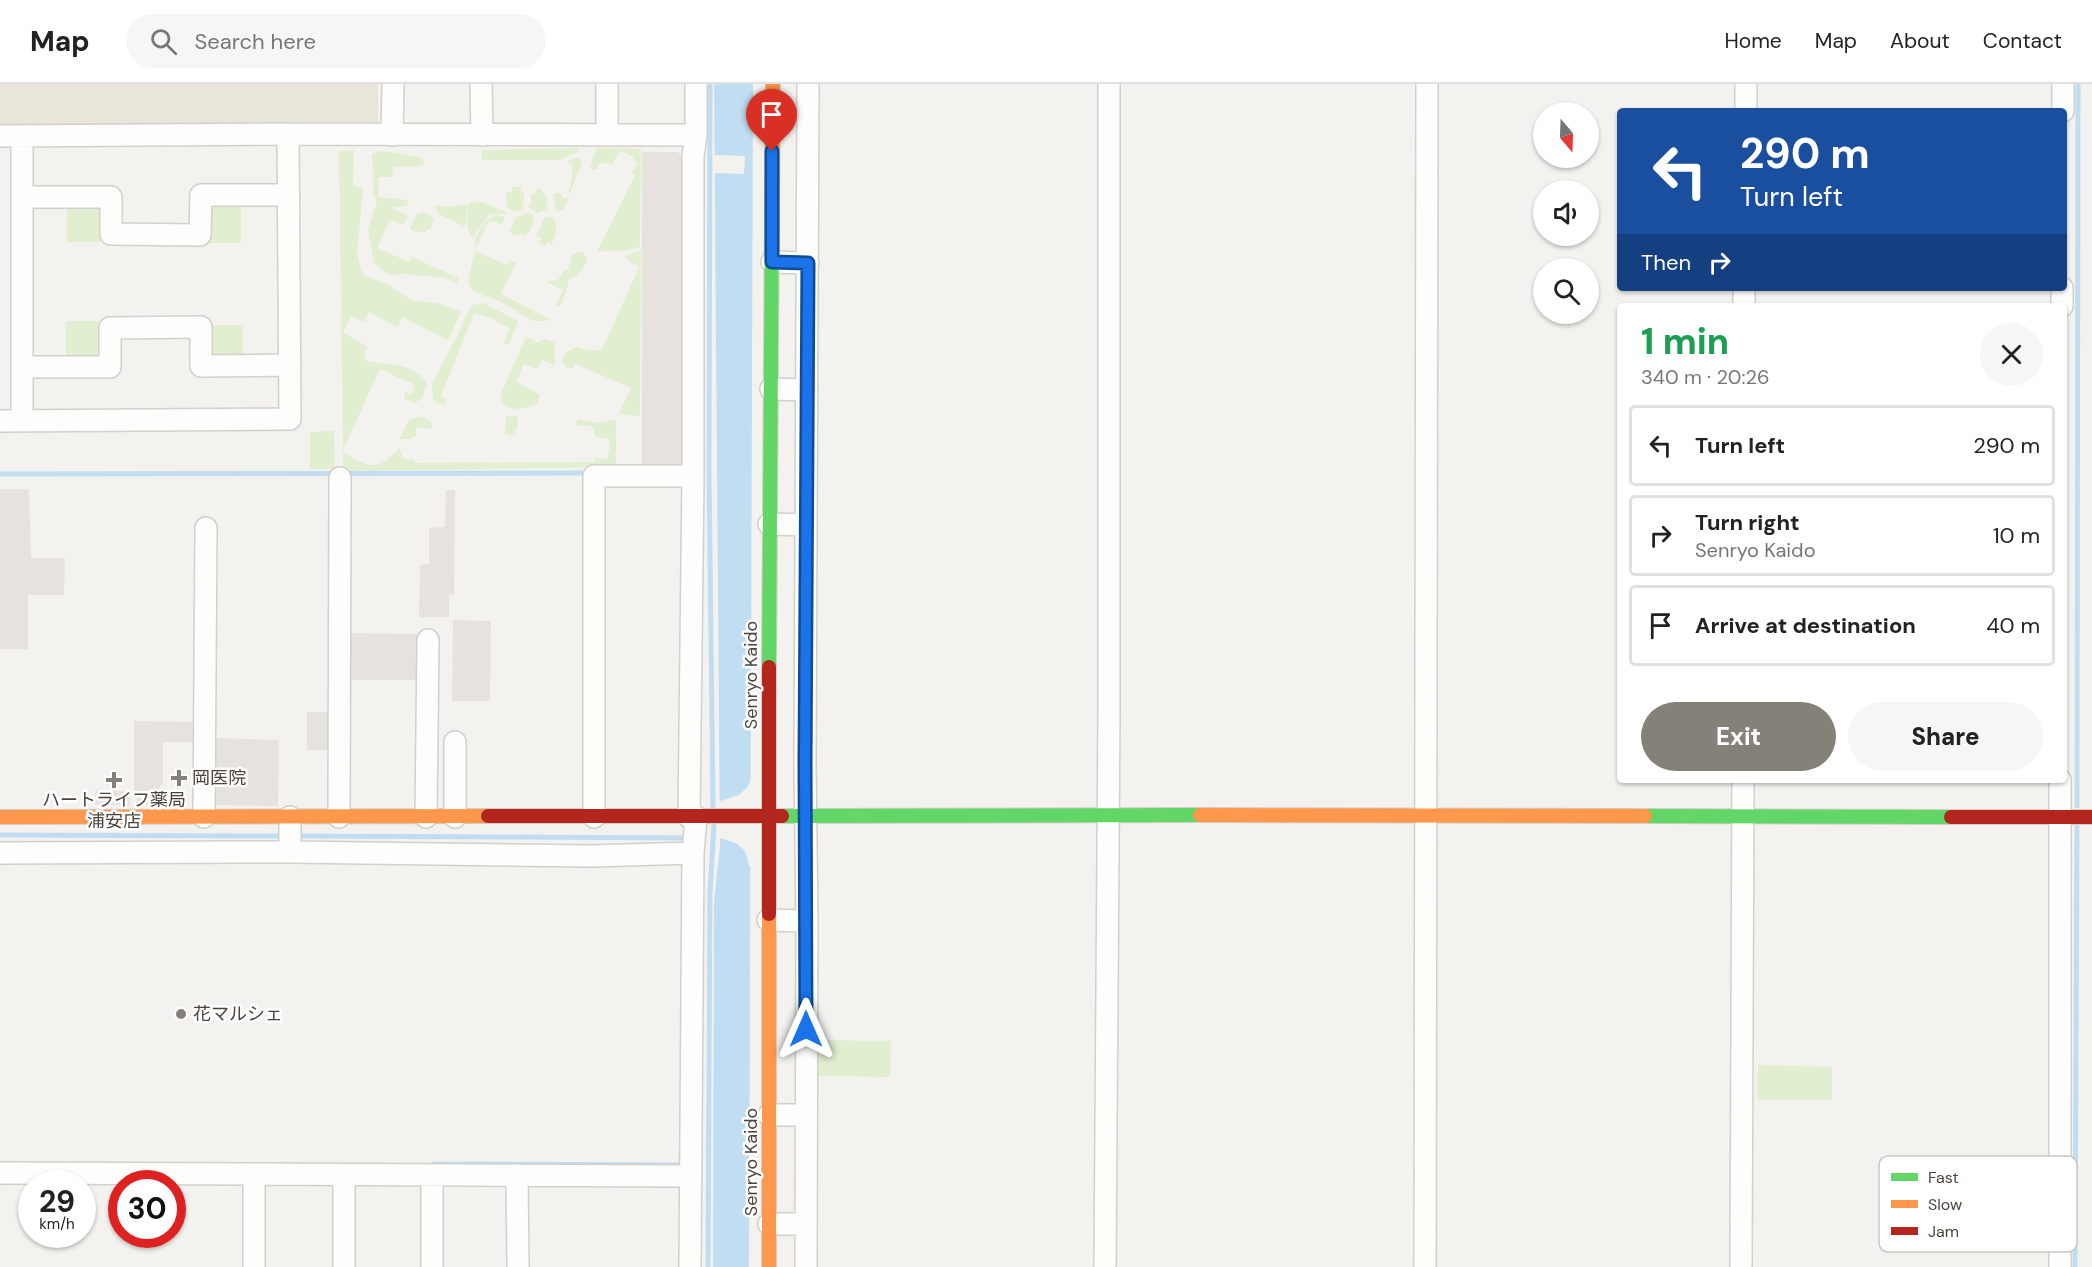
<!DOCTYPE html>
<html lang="en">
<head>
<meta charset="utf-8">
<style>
  :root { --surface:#fff; --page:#f6f6f6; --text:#222; --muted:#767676; --line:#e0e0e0; --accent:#868178 }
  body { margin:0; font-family:"DM Sans","Noto Sans JP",sans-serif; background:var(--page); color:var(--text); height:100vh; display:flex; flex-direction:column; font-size:22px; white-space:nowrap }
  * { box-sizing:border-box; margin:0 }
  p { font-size:20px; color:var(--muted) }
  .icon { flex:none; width:33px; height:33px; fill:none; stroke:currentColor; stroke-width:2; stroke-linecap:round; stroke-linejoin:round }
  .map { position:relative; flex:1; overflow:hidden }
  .details { position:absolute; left:1617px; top:219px; width:450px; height:480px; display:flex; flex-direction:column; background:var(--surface); border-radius:6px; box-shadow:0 2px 4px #0004 }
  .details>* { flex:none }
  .top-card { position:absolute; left:1617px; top:24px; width:450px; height:183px; border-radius:6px; box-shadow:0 2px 4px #0004; background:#1a4fa0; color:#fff; overflow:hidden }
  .needle { width:39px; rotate:161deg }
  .fabs { position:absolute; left:1533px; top:18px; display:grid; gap:12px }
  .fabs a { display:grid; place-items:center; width:66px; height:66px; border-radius:50%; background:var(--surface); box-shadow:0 2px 4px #0004; font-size:30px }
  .speed { position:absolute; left:18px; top:1086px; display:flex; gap:12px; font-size:30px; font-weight:700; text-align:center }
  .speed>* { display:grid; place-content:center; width:78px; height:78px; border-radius:50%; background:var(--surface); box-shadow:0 2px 4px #0004; line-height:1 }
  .speed small { font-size:15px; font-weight:400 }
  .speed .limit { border:9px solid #d22; background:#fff; color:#111 }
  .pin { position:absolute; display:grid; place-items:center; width:51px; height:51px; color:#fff; margin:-62px -26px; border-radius:50% 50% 50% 0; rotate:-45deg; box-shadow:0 0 6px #0007 }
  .pin .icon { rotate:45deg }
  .me { position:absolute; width:66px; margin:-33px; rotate:0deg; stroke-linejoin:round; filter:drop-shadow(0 0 4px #0008) }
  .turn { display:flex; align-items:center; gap:21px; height:126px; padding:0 24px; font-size:27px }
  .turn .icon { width:78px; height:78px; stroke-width:2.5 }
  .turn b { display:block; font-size:42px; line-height:51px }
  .then { display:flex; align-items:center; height:57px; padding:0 24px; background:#0003; gap:12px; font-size:22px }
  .round { display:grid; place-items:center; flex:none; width:63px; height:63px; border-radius:32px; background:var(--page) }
  .head { display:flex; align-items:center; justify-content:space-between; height:102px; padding:0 24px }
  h1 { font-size:36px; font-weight:800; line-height:45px; color:#1e9e55 }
  .primary-button { display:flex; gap:12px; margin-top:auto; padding:12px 24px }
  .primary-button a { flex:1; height:69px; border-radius:36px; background:var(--accent); color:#fff; font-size:24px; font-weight:800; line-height:69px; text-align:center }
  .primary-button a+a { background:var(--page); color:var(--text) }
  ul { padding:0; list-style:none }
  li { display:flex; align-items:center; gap:18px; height:81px; margin:0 12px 9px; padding:0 12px; border:3px solid var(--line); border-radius:6px }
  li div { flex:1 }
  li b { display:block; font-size:22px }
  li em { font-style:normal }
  header { display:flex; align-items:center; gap:36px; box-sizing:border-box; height:84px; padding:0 30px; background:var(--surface); border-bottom:2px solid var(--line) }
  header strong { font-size:28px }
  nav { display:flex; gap:33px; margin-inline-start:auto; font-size:21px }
  .search { width:420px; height:54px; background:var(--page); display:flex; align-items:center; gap:15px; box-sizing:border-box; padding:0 21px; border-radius:33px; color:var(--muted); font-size:22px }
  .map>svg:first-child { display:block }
</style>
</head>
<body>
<header>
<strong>Map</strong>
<div class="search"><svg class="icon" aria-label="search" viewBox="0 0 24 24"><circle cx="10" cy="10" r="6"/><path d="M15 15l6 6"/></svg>Search here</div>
<nav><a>Home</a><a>Map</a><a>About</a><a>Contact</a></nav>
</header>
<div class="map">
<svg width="2092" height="1183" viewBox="0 0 2092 1183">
  <rect width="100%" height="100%" fill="#f4f2ee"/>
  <path fill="#eae5da" d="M0,0h378v38l-9,5 -369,2z"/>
  <path fill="#e1eecf" d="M580,64l-2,4 -11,4 -5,4h-80v-10z
    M596,64l45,1 -1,98c-13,5 -28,3 -43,5l38,-77 -3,-2 5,-11 -4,-2 1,-3 -14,-6 -7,13 -13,-1 -3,6 -4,1 -3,-3z
    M354,66l-1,35 10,3 -6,66 6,21 24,9 25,16 25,3 24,9 -13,28 -46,-23 -5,10 -28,-15 -5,10 -13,-6 -8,16 25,15 -4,6 2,8c20,4 50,1 61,23l-4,13 -8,6 -11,-4 1,-7 7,2 3,-9 -35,-16 -37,81 -4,-299z
    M380,67c7,0 38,5 43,8l1,5 -2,2 -29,1 -1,10h-13l-1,20 30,3 -1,6 -15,1 3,3 13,5 -5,10 -13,-5 -13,28 33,14 2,-5 47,21 -2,5 -13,-5 -40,-4 -15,1 -14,-10 -7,-34 9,-30 -3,-5 -2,-42z
    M576,74l4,1 2,3 -18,47 -8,3 -2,-19h8v5l7,-1v-10h2l1,-23h-4l1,-4z
    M512,103h9v6h3l-1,16 -9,3 -7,-5 -1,-15 6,1z
    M536,105h6l1,5 4,1 -1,15 -9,3 -8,-5 -1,-3h3v-11h4z
    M67,118h39v40h-39z
    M241,118v41h-36l2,-36 6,-4z
    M482,118l24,10v2h-16l-13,16 -4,9 -6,-12 1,-24z
    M467,120l-1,19 -2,3 -26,-12 -3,-7 2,-2 13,2z
    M424,128l10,7 -4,11 -3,-1 -2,4 -5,-2 -2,2 -8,-4 6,-15z
    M528,129l4,1 2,6 -5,13h-2l-3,3 -4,-2 -2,2 -9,-4 7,-15z
    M496,131l9,2 -3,8 -9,-4 -5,2 -13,27c-1,-15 6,-29 21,-35z
    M545,133h7c8,8 4,17 0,27l-5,-2 -2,4 -6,-3 2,-5 -5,-2z
    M641,166l-1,166 -21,-2 12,-26 -55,-24 -4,5 -6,-2 -4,-6 3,-8 11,-6 12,3h14l37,-83 -13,-8 -1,-3z
    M475,167l32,14 3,-5 6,3 -15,31 49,25 -3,2h-14l-35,-21 -19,-6 -8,-5 -3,-9z
    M578,168h5c10,12 -3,17 -10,27l-3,-1 -10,29 -4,-2 7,-15 -16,-8 11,-2 6,-10h4l4,-15z
    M483,219l35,18 -9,24 -5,-2 5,-15 -20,-11 -15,-4 -33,83 6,4 -2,5 -6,-1 -6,-5 -1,-15 27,-52 8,-19 6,-8z
    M66,237h38l1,34 -8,5 -31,1z
    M208,241h35v34l-31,-2 -3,-6z
    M526,253l7,2 3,4 9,-4 10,3v24l-13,-6 -5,9 -13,-5 -8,17 24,14 -3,9c-13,5 -35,10 -37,-8z
    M421,332l10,5 1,8 -16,-2v9h-3l-1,3h-13l10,-19z
    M506,332h12l-1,13 -2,1v5l-10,-1z
    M577,335l20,4 19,-4v48l-273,4v-19c23,15 38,21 56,-5l4,12 11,1 1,3 180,-1v-4l13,1 -1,-5 3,-1 -1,-15h-10l-5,-3v-6l-3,-3h-14z
    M334,347l1,38h-25v-37z
    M814,956l77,1 -1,36 -76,-1z
    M1758,981l74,2v33h-75z"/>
  <path fill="#e6e3df" d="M642,68h36l6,7v307h-42z
    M0,405h29l2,69h34l-1,37h-36v54h-28z
    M446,406h9l-1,105h-5v22h-30l1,-52 9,-1v-36l16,-1z
    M453,536l38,1 -1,80h-38z
    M347,549l72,1 -1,46h-72z
    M307,628h25l-1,38h-24z
    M134,637l64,1v20h-35v43h-3l-1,20h-22v-8l-3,-2z
    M212,654l67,2 -1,66 -68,-1z
    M95,706l35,1v14h-35z"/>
  <path fill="#c0ddf1" d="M714,0h39l-4,1183h-36l1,-366 6,-54z"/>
  <path fill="#f4f2ee" d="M711,0h2v71l32,1 -1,18 -32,-1z
    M754,689l-1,93h-4l-2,-10 -4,-7 -7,-6 -19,-6v-35l22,-7 9,-9z"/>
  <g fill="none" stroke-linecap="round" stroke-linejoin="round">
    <path stroke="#c0ddf1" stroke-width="5" d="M710,0l-1,387 4,336
      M0,390l585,-1
      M2077,722l1,-722
      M0,751l285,1
      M294,752l394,2
      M434,1080l245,1
      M708,1183l2,-374 4,-68
      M2075,1183l2,-442"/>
    <defs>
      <path id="street" d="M481,0l1,51
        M607,0v51
        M1746,27v-27
        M2063,27v-27
        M392,51l1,-51
        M0,52l288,-2 408,1
        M22,52v285
        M22,113h89v37l89,1 1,-40h88
        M772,178l36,1
        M1744,222v-18
        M2062,222v-18
        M22,283h88v-39l91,-1v39l89,-1
        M771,305l36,1
        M0,337l290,-2 -2,-285
        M769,440l37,1
        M455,658v75
        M204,733l2,-289
        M339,733l1,-339
        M426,733l2,-177
        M594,733v-341h99
        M689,733l4,-341v-320l3,-21v-51
        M290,768v-35
        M0,769l290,-1 301,4 102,-3
        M768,836l39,1
        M769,1031h37
        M0,1089l691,3
        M344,1091v92
        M432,1091v92
        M517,1091l1,92
        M769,1140h37
        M254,1183v-93
        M690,1183l3,-414 3,-36
        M806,1183l1,-346 -2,-159 3,-678
        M1105,1183l4,-556v-627
        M1425,1183l2,-1183
        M1741,1183l2,-487
        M2060,1183v-487"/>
      <path id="fast" d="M769,583l3,-469
        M782,732l418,-1
        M1645,732l306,1"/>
      <path id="slow" d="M772,114l1,-114
        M1200,731l445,1
        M0,733l488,-1
        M769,830v353"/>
      <path id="jam" d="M769,583v247
        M488,732h294
        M1951,733h141"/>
    </defs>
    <use href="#street" stroke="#d2d0cb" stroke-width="24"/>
    <use href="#fast" stroke="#d3cfc5" stroke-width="16"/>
    <use href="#slow" stroke="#d3cfc5" stroke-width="16"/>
    <use href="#jam" stroke="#d3cfc5" stroke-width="16"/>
    <use href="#street" stroke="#fdfdfc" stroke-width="21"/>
    <use href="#fast" stroke="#63d668" stroke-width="14"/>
    <use href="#slow" stroke="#ff974d" stroke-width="14"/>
    <use href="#jam" stroke="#b3261e" stroke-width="14"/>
  </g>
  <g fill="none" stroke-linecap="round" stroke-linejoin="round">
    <defs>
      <path id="route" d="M772,67v111l36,1 -3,499 1,267"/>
    </defs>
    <use href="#route" stroke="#114b97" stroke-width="15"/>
    <use href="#route" stroke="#1a73e8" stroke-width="10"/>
  </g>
  <g fill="#868178" stroke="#fff" stroke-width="2">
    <path d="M176 685h6v6h6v6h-6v6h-6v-6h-6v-6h6z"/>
    <path d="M111 687h6v6h6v6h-6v6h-6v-6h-6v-6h6z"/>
    <circle cx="181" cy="930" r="6"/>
  </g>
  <g text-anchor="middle" stroke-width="5" stroke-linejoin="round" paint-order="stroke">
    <g font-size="18" fill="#4b4439" stroke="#fff">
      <text transform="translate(751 591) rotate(-90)" y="6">Senryo Kaido</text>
      <text transform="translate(751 1078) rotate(-90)" y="6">Senryo Kaido</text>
    </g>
    <g font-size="18" fill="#4b4439" stroke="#fff" text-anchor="start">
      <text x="192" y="700">岡医院</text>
      <text x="114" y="722" text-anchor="middle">ハートライフ薬局<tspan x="114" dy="21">浦安店</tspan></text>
      <text x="193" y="936">花マルシェ</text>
    </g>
  </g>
  <rect x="1879" y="1072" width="198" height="96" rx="9" fill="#fff" stroke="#c9c7c4" stroke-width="1.5"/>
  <rect x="1891" y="1089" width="27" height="8" fill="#63d668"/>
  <rect x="1891" y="1116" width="27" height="8" fill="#ff974d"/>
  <rect x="1891" y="1143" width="27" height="8" fill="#b3261e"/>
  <g font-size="16" fill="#4b4439">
    <text x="1928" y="1099">Fast</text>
    <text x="1928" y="1126">Slow</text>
    <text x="1928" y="1153">Jam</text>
  </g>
</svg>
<div class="fabs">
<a><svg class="needle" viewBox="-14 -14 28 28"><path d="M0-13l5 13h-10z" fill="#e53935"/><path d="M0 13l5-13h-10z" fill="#767676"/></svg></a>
<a><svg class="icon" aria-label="sound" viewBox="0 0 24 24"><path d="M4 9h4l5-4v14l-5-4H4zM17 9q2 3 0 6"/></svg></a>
<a><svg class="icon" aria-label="search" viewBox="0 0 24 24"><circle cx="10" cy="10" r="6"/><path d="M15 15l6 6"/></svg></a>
</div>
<div class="speed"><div>29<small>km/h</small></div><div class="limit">30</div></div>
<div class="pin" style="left:772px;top:67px;background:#d93025"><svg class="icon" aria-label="arrive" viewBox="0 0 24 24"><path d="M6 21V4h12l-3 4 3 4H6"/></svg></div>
<svg class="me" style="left:806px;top:945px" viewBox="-20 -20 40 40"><path d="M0-17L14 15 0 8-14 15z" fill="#1a73e8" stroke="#fff" stroke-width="4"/></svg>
<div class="top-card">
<div class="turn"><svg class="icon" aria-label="left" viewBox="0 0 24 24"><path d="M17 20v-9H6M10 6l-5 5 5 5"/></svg><div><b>290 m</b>Turn left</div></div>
<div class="then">Then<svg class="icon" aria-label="right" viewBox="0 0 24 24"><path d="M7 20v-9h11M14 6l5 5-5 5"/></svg></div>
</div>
<section class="details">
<div class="head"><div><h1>1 min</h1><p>340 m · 20:26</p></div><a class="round"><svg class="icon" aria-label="close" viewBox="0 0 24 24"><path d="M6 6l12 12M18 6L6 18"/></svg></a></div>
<ul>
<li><svg class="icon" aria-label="left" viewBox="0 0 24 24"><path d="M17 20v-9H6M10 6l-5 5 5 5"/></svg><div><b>Turn left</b></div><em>290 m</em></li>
<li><svg class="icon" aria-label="right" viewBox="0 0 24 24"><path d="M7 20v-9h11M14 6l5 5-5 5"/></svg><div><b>Turn right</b><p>Senryo Kaido</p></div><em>10 m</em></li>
<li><svg class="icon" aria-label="arrive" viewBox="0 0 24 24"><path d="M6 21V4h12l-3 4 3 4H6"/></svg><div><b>Arrive at destination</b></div><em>40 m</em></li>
</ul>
<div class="primary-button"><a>Exit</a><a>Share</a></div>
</section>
</div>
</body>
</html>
